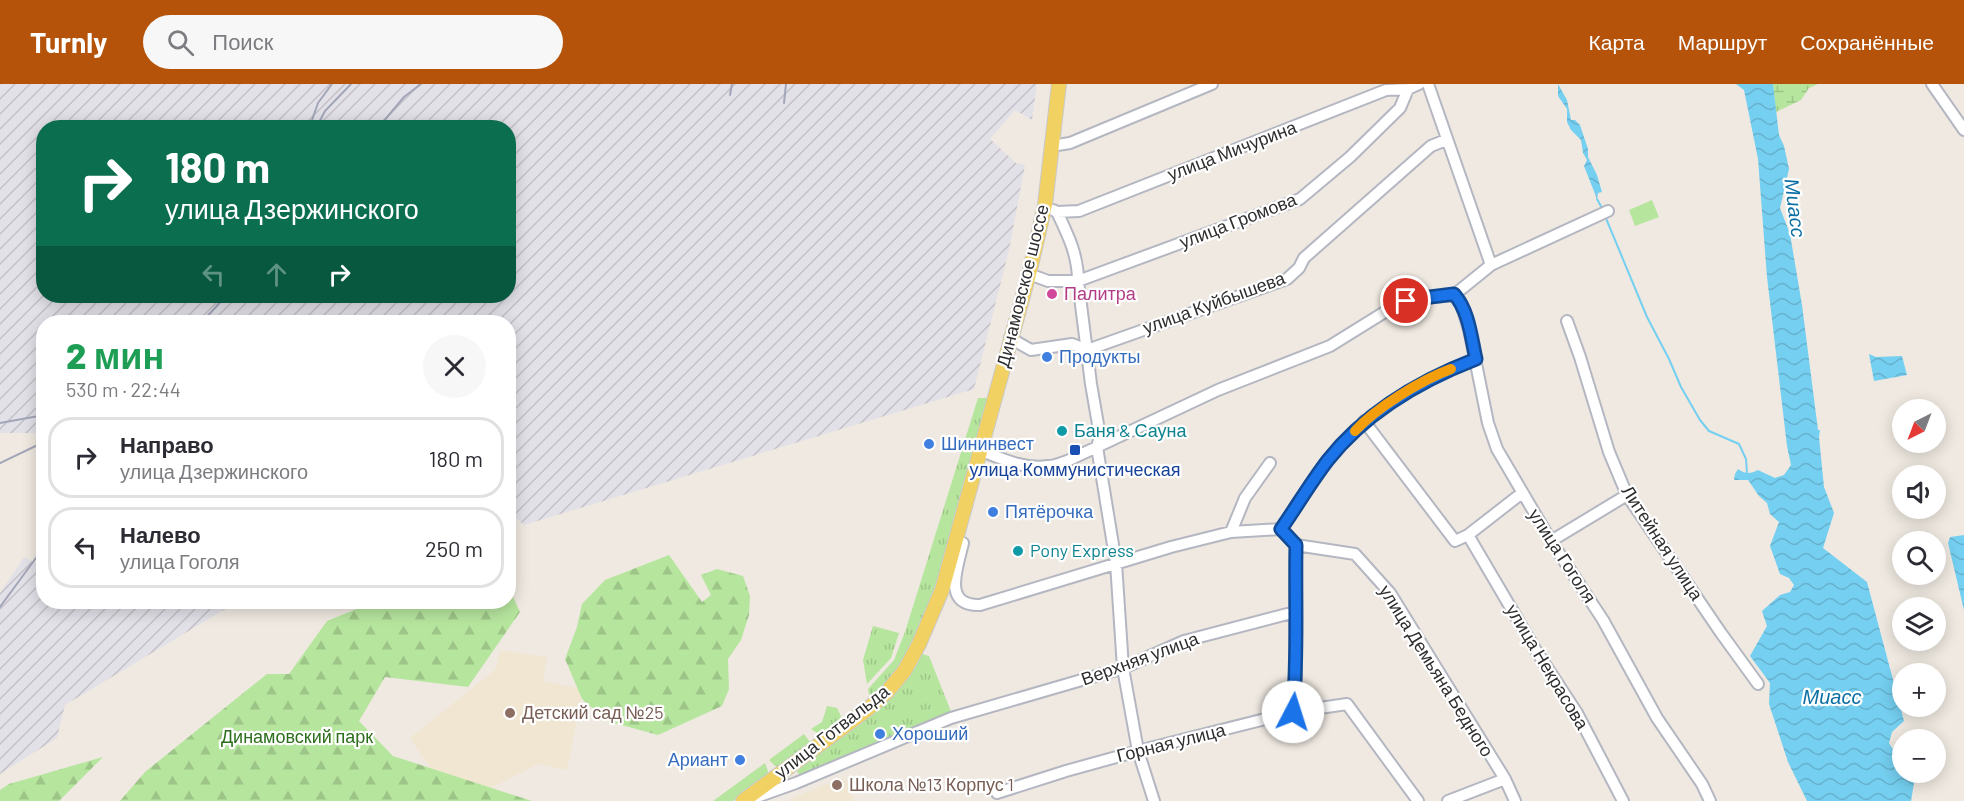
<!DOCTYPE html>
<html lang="ru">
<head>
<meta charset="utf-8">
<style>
  :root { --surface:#fff; --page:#f7f7f7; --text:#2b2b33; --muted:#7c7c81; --line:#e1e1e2; --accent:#b45309 }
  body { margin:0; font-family:Barlow,sans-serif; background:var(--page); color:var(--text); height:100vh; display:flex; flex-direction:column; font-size:22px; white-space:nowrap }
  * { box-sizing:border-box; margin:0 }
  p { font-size:20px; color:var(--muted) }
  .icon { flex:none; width:33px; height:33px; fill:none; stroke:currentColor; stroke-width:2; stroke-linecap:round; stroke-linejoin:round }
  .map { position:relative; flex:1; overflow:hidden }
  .sheet { position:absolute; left:36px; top:231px; width:480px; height:294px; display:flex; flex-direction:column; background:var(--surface); border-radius:24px; box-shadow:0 3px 15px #0003 }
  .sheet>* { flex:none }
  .top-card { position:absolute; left:36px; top:36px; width:480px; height:183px; border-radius:24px; box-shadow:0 3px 15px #0003; background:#0b6e4f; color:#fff; overflow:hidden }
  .needle { width:39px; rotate:222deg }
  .fabs { position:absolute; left:1892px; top:315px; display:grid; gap:12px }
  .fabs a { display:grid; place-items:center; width:54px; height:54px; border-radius:50%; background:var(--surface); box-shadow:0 3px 15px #0003; font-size:30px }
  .pin { position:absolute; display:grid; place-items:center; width:51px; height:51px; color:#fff; margin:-26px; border:3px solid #fff; border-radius:50%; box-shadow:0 2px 6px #0007 }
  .me { position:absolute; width:66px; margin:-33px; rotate:5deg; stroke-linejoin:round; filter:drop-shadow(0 0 4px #0008) }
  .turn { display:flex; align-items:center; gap:21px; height:126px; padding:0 30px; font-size:27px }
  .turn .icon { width:78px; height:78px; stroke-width:2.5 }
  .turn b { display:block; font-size:42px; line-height:51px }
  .lanes { display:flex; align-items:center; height:57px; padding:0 30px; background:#0003; justify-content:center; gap:30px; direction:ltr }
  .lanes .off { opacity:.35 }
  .round { display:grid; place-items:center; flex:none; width:63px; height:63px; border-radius:32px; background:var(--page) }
  .headline { display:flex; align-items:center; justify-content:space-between; height:102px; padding:0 30px }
  h1 { font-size:36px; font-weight:800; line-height:45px; color:#1e9e55 }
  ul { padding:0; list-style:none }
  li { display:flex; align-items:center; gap:18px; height:81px; margin:0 12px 9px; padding:0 18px; border:3px solid var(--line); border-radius:24px }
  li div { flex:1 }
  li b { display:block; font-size:22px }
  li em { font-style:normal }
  header { display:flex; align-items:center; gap:36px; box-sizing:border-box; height:84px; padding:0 30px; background:var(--accent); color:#fff }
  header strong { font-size:28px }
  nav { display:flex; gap:33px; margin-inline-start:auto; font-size:21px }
  .search { width:420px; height:54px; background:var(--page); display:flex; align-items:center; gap:15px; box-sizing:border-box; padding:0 21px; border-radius:33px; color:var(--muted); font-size:22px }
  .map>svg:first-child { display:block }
</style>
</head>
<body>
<header>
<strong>Turnly</strong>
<div class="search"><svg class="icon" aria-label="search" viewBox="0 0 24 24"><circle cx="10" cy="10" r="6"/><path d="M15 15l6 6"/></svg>Поиск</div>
<nav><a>Карта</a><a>Маршрут</a><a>Сохранённые</a></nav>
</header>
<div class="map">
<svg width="1964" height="717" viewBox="0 0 1964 717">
  <defs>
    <pattern id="industrial-furrows" width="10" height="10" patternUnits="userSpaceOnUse" patternTransform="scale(1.5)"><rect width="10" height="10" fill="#e3e1e8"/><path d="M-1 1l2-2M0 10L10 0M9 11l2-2" fill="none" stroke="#c3c1c7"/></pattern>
    <pattern id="grass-tufts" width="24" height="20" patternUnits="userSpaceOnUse" patternTransform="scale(1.5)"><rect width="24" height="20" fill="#b6e59e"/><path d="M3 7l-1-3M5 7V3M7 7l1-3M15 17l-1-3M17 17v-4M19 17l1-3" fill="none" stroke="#9dc588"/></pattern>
    <pattern id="forest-firs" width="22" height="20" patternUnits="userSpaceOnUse" patternTransform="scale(1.5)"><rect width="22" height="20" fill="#b6e59e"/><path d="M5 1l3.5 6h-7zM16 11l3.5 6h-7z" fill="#9dc588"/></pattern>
    <pattern id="wetland-marsh" width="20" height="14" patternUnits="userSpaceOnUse" patternTransform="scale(1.5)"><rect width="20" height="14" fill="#b6e59e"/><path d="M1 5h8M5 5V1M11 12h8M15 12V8" fill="none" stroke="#9dc588"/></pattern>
    <pattern id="water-waves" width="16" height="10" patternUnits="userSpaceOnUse" patternTransform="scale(1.5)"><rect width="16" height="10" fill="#75cff0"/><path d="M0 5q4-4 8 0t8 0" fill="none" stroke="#66b2ce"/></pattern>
  </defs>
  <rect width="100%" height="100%" fill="#efe9e1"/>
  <path fill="url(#industrial-furrows)" fill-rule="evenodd" d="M0,0h1037l-5,36 -17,-10 -25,29 26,24 9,2 -16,85 -35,139 -450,136 -15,-13 -1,-190h-464l-1,122 -8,-11h-35zM44,44h464v168h-464z
    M24,473l15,8 4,-5 1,42h193l-172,103 -8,33 -57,36v-181z"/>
  <path fill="#f0e6d1" d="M500,566l47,7 -4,24 40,8 -16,81 -29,-6 -73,37h-12l-43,-63 85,-68z
    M845,693l9,24h-68l21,-9z"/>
  <path fill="url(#grass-tufts)" d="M978,314h8l3,3c-11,37 -21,74 -32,111 -15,53 -38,154 -85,185l-3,-3 -1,-5 26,-29 11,-28z
    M873,542l26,7 -8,25 -24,26 -4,-24z
    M922,570l7,2 23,58 -148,62 -4,-1 -3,-3 2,-4 111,-95z
    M827,622l10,2 4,8 -3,9 -5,4 -4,-1 -9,7 -9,-6 11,-7z
    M804,650l6,8 -8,6 -2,4 -19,15 -6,-1 -6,-6z
    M765,679l3,8 -1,6 -34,24h-20z"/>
  <path fill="url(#forest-firs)" d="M669,471l33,47 9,-7 -10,-20 16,-6 26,7 7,20 -1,19 -8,25 -13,19 1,30 -7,17 -64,29 -51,-14 -25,-22 -17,-40 12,-32 5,-23 23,-24z
    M509,504l11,24 -52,75 -83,-10 -26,44 34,35 139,45h-412l25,-29 122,-98h22l38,-53 47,-19h134z
    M103,673l-44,44h-59v-11l9,-6z"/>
  <path fill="url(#wetland-marsh)" d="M1773,0h45l-9,4 -8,12 -25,12z"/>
  <path fill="#b6e59e" d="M1652,116l7,17 -24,9 -6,-16z"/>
  <path fill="url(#water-waves)" d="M1558,0l9,16 4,20h4l5,5 8,24v8l9,18 5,17 -4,1 -1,6 -13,-33 3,-6 -4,-7 -2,-13 -10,-10 -4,-8v-13l-9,-13z
    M1736,0h37l6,51 5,11 5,23 -9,39 10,26 12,71 16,125h2l-1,7 5,50 10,26 -11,35 44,34 37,139 -12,11 -3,11 13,21v8l5,1 7,10 -3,18h-104l-19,-39 -19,-58 1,-21 -20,-27 17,-30 -5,-15 18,-16 10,-3 4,-7 -5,-7 -9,-4 -10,-28 9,-24 -9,-8 -3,-11 -8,-7 -11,-16h-14l1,-6 3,-5c7,5 12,5 20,1l17,8 9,-3 7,-10 -4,-19 -20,-169 -9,-118 -14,-69z
    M1869,270l7,3 26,-1 5,19 -33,6z
    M1964,451v75l-16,-67 2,-6z"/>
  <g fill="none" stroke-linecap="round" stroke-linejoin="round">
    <path stroke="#75cff0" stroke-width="2" d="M1597,115l6,11
      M1605,132l42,101 22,42 12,28 19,33 9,11 30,13 7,15 1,14"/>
    <defs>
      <path id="minor" d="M1428,0l63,181 117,-54
        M1932,0l32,46
        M1051,62l19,-3 142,-59
        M1053,126l4,2 22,-1 307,-121 22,-1 11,-5
        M1057,128c11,23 21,43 21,69l13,103 9,52 -3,11 19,116 7,105 15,83 16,50
        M1029,190l19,7h30l222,-82 50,-42 50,-49 8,-19
        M1454,211l6,6 9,28 19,94 9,26 54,92 52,79 54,98 45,66 8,17
        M1567,237l13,36 29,95 18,43 94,138 37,51
        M1010,254l21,12 41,-6 15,6 200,-71 12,-11 5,-10 127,-112 15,-6
        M1364,337l91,120 13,-6 54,-42
        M979,366c21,8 46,20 69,16 7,0 13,-3 19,-5l151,-71 112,-44 66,-41 18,-6 40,-4 37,-30
        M1281,445l15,16 59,9 35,39 115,186 10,22
        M1231,448l14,-34 25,-35
        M1468,451l67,114 42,64 46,88
        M1551,457l76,-46
        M963,459c-5,23 -22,63 17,62l191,-58 60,-15 50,-3c16,-23 30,-47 47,-69 38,-48 91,-79 148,-101
        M1293,628l3,-36 -1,-64 1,-67
        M997,709l69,-22 72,-20 155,-39 54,-8 71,97
        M751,715l45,-16 155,-65 172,-50 61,-27 111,-29
        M1448,717l57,-22"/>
      <path id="major" d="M743,717l126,-93 18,-16 18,-22 14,-26 23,-54 87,-316 16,-69 14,-121"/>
    </defs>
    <use href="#minor" stroke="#b4b7c1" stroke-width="14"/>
    <use href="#major" stroke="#c9c9c9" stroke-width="16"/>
    <use href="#minor" stroke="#fff" stroke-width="10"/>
    <use href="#major" stroke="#f2d163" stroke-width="14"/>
    <path stroke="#a3a6b8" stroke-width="2" d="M730,11l2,-11
      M784,19l2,-19
      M311,39l7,-20 14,-19
      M316,44l9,-17 26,-27
      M378,44l26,-31 17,-13
      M202,238l24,-26
      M0,339l44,-8
      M0,379l44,-21
      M0,523l44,-60"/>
  </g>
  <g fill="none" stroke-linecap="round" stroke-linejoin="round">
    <defs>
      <path id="route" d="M1293,628c5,-55 2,-111 3,-167l-15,-16c16,-23 30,-47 47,-69 38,-48 91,-79 148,-101 -5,-22 -7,-48 -22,-65l-40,5 -8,2"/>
    </defs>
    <use href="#route" stroke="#114b97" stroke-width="15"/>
    <use href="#route" stroke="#1a73e8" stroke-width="10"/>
    <path stroke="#f59e0b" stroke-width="10" d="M1355,347c21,-23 66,-51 96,-62"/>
  </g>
  <circle fill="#d1479c" stroke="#fff" stroke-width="2" cx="1052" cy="210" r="6"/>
  <g fill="#3f7fe0" stroke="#fff" stroke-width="2">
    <circle cx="1047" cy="273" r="6"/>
    <circle cx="929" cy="360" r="6"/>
    <circle cx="993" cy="428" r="6"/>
    <circle cx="880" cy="650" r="6"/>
    <circle cx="740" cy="676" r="6"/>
  </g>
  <g fill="#0f9aa8" stroke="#fff" stroke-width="2">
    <circle cx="1062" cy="347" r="6"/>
    <circle cx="1018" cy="467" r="6"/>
  </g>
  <rect fill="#1a4fb4" stroke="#fff" stroke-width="2" x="1069" y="360" width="12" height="12" rx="3"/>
  <g fill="#8d6e63" stroke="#fff" stroke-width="2">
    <circle cx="510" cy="629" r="6"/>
    <circle cx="837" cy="701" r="6"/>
  </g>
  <g text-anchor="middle" stroke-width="4.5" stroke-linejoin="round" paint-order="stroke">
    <g font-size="18" fill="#2e2e2e" stroke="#fff">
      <text transform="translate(1232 67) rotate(-21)" y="6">улица Мичурина</text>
      <text transform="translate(1238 137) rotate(-21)" y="6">улица Громова</text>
      <text transform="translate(1023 202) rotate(-76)" y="6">Динамовское шоссе</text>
      <text transform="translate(1214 219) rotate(-20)" y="6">улица Куйбышева</text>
      <text transform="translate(1662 459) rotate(57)" y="6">Литейная улица</text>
      <text transform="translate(1562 472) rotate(57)" y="6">улица Гоголя</text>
      <text transform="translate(1140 575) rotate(-20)" y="6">Верхняя улица</text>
      <text transform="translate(1547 583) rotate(59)" y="6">улица Некрасова</text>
      <text transform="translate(1436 587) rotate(58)" y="6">улица Демьяна Бедного</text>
      <text transform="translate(832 648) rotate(-38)" y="6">улица Готвальда</text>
      <text transform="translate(1171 659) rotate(-14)" y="6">Горная улица</text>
    </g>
    <g font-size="18" fill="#b23c85" stroke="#fff" text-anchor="start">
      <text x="1064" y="216">Палитра</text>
    </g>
    <g font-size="18" fill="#366cbe" stroke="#fff" text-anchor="start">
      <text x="1059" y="279">Продукты</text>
      <text x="941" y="366">Шининвест</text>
      <text x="1005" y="434">Пятёрочка</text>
      <text x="892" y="656">Хороший</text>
      <text x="728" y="682" text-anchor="end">Ариант</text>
    </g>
    <g font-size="18" fill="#0d838f" stroke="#fff" text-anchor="start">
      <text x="1074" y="353">Баня &amp; Сауна</text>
      <text x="1030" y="473">Pony Express</text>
    </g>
    <g font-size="18" fill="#164399" stroke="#fff">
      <text x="1075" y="392">улица Коммунистическая</text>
    </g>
    <g font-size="18" fill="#785e54" stroke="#fff" text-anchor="start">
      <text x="522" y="635">Детский сад №25</text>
      <text x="849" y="707">Школа №13 Корпус 1</text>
    </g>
    <g font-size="18" fill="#2c6e1b" stroke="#fff">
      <text x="297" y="659">Динамовский парк</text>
    </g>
    <g font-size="20" font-style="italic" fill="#0d6fa3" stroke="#fff">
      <text transform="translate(1795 124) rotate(83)" y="7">Миасс</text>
      <text x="1832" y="620">Миасс</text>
    </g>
  </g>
</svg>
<div class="fabs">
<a><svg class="needle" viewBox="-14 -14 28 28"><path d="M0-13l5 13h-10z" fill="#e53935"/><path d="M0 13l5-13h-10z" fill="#7c7c81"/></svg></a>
<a><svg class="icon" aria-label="sound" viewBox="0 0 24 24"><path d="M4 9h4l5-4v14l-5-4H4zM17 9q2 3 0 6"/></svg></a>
<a><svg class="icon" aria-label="search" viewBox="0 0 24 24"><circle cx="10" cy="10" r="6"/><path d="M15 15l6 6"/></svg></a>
<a><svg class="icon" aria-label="layers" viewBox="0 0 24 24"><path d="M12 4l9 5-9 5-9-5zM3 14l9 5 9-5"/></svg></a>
<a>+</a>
<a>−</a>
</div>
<div class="pin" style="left:1406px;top:217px;background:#d93025"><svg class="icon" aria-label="arrive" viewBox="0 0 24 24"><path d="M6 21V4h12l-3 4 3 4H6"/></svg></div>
<svg class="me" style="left:1293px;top:628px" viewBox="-20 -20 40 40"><circle r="19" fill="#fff"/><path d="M0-13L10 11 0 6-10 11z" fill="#1a73e8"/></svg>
<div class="top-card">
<div class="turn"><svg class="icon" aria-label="right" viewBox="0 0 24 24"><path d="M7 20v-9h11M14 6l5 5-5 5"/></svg><div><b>180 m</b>улица Дзержинского</div></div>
<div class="lanes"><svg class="icon off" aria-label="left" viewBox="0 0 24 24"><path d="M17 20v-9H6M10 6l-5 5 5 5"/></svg><svg class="icon off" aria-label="ahead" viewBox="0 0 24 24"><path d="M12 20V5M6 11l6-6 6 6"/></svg><svg class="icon" aria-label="right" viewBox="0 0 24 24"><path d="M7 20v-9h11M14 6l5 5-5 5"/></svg></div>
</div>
<section class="sheet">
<div class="headline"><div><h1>2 мин</h1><p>530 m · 22:44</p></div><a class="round"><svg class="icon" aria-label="close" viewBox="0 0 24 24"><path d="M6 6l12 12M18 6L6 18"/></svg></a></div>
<ul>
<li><svg class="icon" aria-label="right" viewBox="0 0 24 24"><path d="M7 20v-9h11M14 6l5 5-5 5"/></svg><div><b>Направо</b><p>улица Дзержинского</p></div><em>180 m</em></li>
<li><svg class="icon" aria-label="left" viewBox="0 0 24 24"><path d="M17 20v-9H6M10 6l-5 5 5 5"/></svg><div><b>Налево</b><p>улица Гоголя</p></div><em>250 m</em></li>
</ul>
</section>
</div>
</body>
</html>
